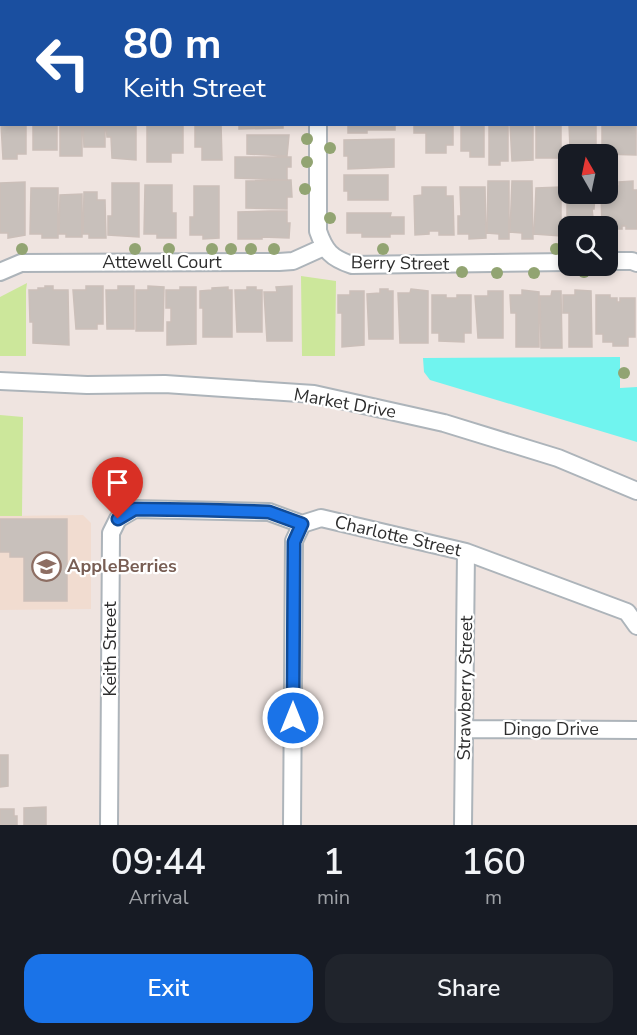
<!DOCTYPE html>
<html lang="en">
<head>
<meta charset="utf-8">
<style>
  :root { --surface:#171b24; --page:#20242c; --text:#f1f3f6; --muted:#9ea1a6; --accent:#1a73e8 }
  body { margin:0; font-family:"Nunito Sans",sans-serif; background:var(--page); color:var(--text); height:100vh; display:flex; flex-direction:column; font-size:22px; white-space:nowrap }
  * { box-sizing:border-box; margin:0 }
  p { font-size:20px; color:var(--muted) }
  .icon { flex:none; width:33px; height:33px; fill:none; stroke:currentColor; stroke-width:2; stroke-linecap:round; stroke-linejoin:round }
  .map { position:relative; height:825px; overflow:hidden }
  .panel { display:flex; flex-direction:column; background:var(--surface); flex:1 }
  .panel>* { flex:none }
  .guide { position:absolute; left:0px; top:0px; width:638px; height:126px; box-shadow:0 3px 9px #0003; background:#1a4fa0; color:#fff; overflow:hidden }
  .needle { width:39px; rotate:351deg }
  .fabs { position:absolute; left:558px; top:144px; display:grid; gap:12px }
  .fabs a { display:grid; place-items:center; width:60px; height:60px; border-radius:12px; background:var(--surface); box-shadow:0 3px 9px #0003; font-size:30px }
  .pin { position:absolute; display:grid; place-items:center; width:51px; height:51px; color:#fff; margin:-62px -26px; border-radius:50% 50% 50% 0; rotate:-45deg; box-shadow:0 0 6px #0007 }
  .pin .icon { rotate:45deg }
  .me { position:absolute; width:66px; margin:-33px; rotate:0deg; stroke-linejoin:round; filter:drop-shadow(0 0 4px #0008) }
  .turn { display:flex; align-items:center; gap:21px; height:126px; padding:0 24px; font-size:27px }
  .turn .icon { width:78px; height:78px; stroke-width:2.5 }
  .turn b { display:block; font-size:42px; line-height:51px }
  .eta { display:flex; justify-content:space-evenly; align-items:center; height:102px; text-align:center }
  .eta b { font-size:36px; font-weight:600; line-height:42px }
  .action { display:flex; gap:12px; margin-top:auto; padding:12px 24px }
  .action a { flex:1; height:69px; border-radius:18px; background:var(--accent); color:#fff; font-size:24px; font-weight:600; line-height:69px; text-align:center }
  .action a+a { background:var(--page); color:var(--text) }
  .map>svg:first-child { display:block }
</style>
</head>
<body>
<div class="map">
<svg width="637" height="825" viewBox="0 0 637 825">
  <rect width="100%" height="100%" fill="#efe4e0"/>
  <path fill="#f1dcd0" d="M83,515l8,8v86l-91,1v-94z"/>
  <path fill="#cce79b" d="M301,276l35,5 -1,75h-33z
    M27,283l-1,7v66h-26v-59z
    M0,415l23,2 -1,99h-22z"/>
  <path fill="#70f4ef" d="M620,357v31l17,-1v55l-207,-62 -6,-8 -1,-14z"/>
  <path fill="#c8c0bb" stroke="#cbbfb9" stroke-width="1.5" d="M0,107l2,17h24v30h-9v5h-14z
    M30,124h27v26h-24v-25z
    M60,124h22v32h-22z
    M105,124v23h-21l-1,-23z
    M106,124h30v36l-24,-2 -1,-21h-4z
    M145,124h38v29h-12v9h-24v-36z
    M192,124h29l1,36h-20v-13h-7v-22z
    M283,124v4l-44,1v-4l-13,-1z
    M348,124h47v6h-28v3h-19z
    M414,124h39v21h-7v8h-20v-20h-12z
    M458,124h26v33h-14v-6h-9v-25z
    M489,124h19v37h-8v4h-11z
    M533,124v36l-21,1 -2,-37z
    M534,124h27v34h-25v-32z
    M569,124h27v24h-26z
    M602,124h34v31l-34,-1z
    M247,135h42l-2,21 -40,-2z
    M394,139v28l-46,2v-13h-4v-16z
    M235,157h56v10h-4v13l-52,-2z
    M344,175h44v25h-40v-9h-4z
    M291,180l1,17h-5v12l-41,-1v-27z
    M488,181h21v58h-10v-5l-12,-1z
    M512,181h20l1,58h-11v-6l-12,-1z
    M633,181v9h4v39h-11v-3h-4v3h-6v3h-8v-6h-6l-1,-32h8v-8h10v-4z
    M25,182v53l-17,3v-5h-8v-50z
    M112,183h27v54l-31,-2v-19h4z
    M145,185h27v28h4v25h-19v-4h-13z
    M567,185l1,9h27l-1,15h-2l2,17h-26v8h-3v-17h2z
    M194,186h25v52l-16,1v-4h-13v-18h4z
    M422,187h24v9h7l1,39h-15v-4h-10v3l-14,1 -1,-39 8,-1z
    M460,187h25l1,51 -17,1v-5h-11v-18h3z
    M561,187v49l-27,-2 2,-46z
    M31,188h27v50h-16v-4h-12z
    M84,192h13v8h8l1,38h-17v-4h-6z
    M82,194v43h-16v-3h-7l1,-39z
    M270,211h17v12h3l-1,15 -27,-1v2h-24v-27z
    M347,213h44l-1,4h14v17h-14v3h-28v-4h-15z
    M45,286h8v4h15l1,55 -36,-2v-21h-3l-1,-32h9v-2h7z
    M86,286h17v38h-6v5h-21l-3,-39h13z
    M118,286h16v43h-27l-1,-39h12z
    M148,286l16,1 -1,44h-27v-41h12z
    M292,286v55h-25l-3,-49h13l-1,-5z
    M180,287h16v57l-29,1v-23h4v-14h-5v-18h14z
    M228,287v3h4v47h-29v-29h-3v-17l12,-1v-2z
    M247,287h9v3h6v42h-25l-2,-42h12z
    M380,289h8v2h5v48h-24l-2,-45 13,-1z
    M411,289l17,2v52h-28l-2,-50h12z
    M522,290l17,2v55h-23v-34h-5l-1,-18h12z
    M575,290l16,1 1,56h-23v-34h-6v-18h12z
    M350,291h14v54l-22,2v-34h-4v-18h12z
    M488,291h15v47h-25l-3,-42h13z
    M552,291h9l1,57h-21l-1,-52h11z
    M432,295h14v3h11v-3h14v38h-7v9l-25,-1v-8h-7z
    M596,295h14v3h7v4h3v-4h15v39h-7v9h-15v-4h-10v-8h-7z
    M0,519h67v82h-43v-44h-14v-5h-10z
    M0,755h8v31l-8,1z
    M46,807v18h-22v-17z
    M0,809h14v7h3v9h-17z"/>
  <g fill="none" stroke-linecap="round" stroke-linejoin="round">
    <defs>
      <path id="minor" d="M146,2v-2
        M0,71h2
        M636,73h1
        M318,124v107c7,20 13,27 34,34l216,-3
        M608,261h24l5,2
        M0,272l21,-9 258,-1 14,-1 31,-14
        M0,381l87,4 78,-1 149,10 130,29 114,35 79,33
        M465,729l172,1
        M109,825l2,-292 7,-14 17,-10 134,3 33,12
        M292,825l2,-284 8,-17 19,-6 145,34 161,60 10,14
        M463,825l3,-273"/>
    </defs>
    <use href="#minor" stroke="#adb4ba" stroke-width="20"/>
    <use href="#minor" stroke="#fff" stroke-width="16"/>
  </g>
  <g fill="#92a472">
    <circle cx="307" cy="139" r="6"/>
    <circle cx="330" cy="148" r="6"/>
    <circle cx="307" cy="162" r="6"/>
    <circle cx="305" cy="189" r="6"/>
    <circle cx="330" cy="218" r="6"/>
    <circle cx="22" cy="249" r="6"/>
    <circle cx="135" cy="249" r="6"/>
    <circle cx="169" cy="249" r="6"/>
    <circle cx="212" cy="249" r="6"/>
    <circle cx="231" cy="249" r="6"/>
    <circle cx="251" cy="249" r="6"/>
    <circle cx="274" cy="249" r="6"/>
    <circle cx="383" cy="249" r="6"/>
    <circle cx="556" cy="249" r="6"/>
    <circle cx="462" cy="272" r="6"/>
    <circle cx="584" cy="272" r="6"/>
    <circle cx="497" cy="273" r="6"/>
    <circle cx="534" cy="273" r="6"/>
    <circle cx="624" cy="373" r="6"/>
  </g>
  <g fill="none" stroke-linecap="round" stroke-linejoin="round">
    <defs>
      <path id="route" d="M118,519l17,-10 67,1 67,2 33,12 -8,18 -1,176"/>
    </defs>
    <use href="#route" stroke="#114b97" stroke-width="15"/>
    <use href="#route" stroke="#1a73e8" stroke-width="10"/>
  </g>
  <defs>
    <symbol id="school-ring" viewBox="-11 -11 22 22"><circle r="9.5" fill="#fff" stroke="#8d6e63" stroke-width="1.5"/><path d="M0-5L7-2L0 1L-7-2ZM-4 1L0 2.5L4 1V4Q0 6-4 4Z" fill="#8d6e63"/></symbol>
  </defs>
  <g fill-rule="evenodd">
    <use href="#school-ring" x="30" y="550" width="33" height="33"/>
  </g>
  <g text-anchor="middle" stroke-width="4.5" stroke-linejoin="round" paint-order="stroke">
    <g font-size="18" fill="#2e2e2e" stroke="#fff">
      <text x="162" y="268">Attewell Court</text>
      <text transform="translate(400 263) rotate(1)" y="6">Berry Street</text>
      <text transform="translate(345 403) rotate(10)" y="6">Market Drive</text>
      <text transform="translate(398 536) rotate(13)" y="6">Charlotte Street</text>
      <text transform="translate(110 649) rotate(-90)" y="6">Keith Street</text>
      <text transform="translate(465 688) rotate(-89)" y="6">Strawberry Street</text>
      <text x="551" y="735">Dingo Drive</text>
    </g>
    <g font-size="18" font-weight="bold" fill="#785e54" stroke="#fff" text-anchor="start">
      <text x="67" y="572">AppleBerries</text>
    </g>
  </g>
</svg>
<div class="fabs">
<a><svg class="needle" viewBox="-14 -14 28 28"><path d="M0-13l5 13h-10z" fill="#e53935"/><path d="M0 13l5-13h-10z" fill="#9ea1a6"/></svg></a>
<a><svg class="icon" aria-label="search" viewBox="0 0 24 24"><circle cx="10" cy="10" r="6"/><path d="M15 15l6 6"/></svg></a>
</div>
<div class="pin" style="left:118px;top:519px;background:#d93025"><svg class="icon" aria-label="arrive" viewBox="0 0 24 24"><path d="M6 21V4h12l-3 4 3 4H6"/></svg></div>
<svg class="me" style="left:293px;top:718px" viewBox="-20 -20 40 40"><circle r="17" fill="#1a73e8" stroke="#fff" stroke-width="3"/><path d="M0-11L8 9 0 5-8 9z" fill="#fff"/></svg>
<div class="guide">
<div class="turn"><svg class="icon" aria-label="left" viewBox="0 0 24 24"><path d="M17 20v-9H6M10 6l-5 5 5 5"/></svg><div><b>80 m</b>Keith Street</div></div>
</div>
</div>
<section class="panel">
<div class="eta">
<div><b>09:44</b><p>Arrival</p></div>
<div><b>1</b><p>min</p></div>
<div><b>160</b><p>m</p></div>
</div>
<div class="action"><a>Exit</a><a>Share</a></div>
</section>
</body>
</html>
